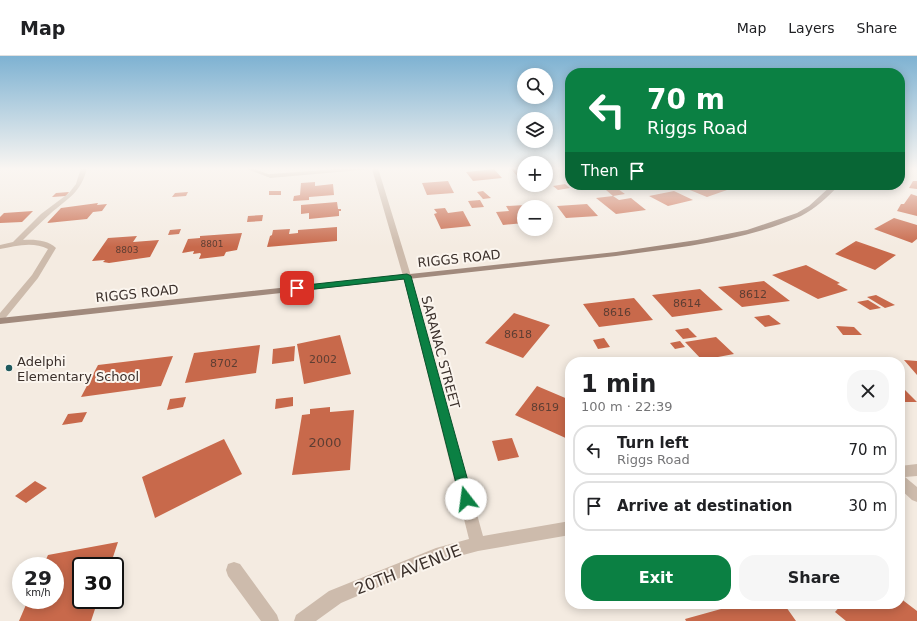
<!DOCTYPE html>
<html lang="en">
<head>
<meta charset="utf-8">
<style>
  :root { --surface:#fff; --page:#f6f6f6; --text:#202124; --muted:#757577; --line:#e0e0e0; --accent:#0b8043 }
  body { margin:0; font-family:"DejaVu Sans",sans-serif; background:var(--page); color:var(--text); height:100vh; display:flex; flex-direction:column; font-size:15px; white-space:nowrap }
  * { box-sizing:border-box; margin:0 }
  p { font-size:13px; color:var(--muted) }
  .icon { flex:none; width:22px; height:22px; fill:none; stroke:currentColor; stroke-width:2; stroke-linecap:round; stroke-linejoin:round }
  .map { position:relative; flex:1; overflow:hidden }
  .drawer { position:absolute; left:565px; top:301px; width:340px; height:252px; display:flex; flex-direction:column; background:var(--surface); border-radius:16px; box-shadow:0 2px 10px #0003 }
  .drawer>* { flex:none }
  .hud { position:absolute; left:565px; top:12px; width:340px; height:122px; border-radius:16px; box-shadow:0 2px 10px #0003; background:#0b8043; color:#fff; overflow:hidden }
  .fabs { position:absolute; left:517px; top:12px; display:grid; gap:8px }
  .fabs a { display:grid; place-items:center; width:36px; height:36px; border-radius:50%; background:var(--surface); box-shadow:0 2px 10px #0003; font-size:20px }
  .speed { position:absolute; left:12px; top:501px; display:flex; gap:8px; font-size:20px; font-weight:700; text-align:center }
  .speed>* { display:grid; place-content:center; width:52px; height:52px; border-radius:50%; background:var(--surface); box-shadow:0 2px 10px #0003; line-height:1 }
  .speed small { font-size:10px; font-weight:400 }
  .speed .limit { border:2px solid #111; border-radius:6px; background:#fff; color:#111 }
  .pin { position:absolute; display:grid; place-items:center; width:34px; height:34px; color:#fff; margin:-17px; border-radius:8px; box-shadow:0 2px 6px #0006 }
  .me { position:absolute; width:44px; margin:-22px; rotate:345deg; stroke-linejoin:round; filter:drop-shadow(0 0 3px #0008) }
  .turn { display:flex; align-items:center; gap:14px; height:84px; padding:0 16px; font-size:18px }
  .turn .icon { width:52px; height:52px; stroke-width:2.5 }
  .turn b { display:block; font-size:28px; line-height:34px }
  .then { display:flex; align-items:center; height:38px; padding:0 16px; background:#0003; gap:8px; font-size:15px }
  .round { display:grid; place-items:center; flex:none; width:42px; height:42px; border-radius:16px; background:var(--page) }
  .head { display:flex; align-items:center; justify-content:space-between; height:68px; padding:0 16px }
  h1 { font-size:24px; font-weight:700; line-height:30px }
  .button { display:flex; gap:8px; margin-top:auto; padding:8px 16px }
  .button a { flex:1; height:46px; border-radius:16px; background:var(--accent); color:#fff; font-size:16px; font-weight:700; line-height:46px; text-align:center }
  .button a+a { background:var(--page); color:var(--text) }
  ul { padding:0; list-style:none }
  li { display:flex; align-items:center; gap:12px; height:50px; margin:0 8px 6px; padding:0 8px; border:2px solid var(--line); border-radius:16px }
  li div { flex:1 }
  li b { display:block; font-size:15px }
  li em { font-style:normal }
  header { display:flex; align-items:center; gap:24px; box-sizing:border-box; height:56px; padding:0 20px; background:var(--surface); border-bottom:1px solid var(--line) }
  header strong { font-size:19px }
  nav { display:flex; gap:22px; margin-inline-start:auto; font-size:14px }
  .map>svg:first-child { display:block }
</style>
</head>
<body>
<header>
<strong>Map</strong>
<nav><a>Map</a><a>Layers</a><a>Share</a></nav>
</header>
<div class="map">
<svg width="917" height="565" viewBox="0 0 917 565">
  <rect width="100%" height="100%" fill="#f4ebe1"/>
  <path fill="#c8694b" d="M510,112h14v9l-5,1z
    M494,113l8,9 -29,3 -7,-9z
    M448,125l6,12 -27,2 -5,-12z
    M913,125h4v8l-8,-1z
    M315,126v4l18,-2 1,11 -25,2v3l-16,1 1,-5 6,-1 1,-12z
    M565,128l5,4 -12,2 -5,-4z
    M693,129h21l13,5 -20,7 -22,-9z
    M618,133l7,5 -12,2 -7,-6z
    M269,135h12v4h-12z
    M483,135l8,7 -8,1 -6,-7z
    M674,135l19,9 -25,6 -19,-10z
    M69,136l-3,4 -14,1 4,-4z
    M188,136l-2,4 -14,1 3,-4z
    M911,138l6,2v20l-20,-5 4,-7h3z
    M613,140l6,4 12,-2 15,12 -30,4 -20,-16z
    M480,144l4,7 -12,1 -4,-7z
    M337,146l1,7h3v2h-2v5l-30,3v-6l-8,1v-9z
    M98,147l-1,2 10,-1 -5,7 -9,1 -6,7 -40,4 14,-15z
    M587,148l11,12 -32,2 -9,-12z
    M525,149l2,2h-3v16l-21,2 -7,-13 13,-1 -3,-5z
    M445,152l3,5 15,-2 8,15 -30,3 -7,-15 3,-1 -3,-4z
    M33,155l-11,11 -22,1v-6l4,-4z
    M263,159l-1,6 -15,1 1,-6z
    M894,162l23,7v14l-5,4 -38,-14z
    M337,171v14l-70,6 3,-11 2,-1 1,-5 17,-1 -1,5 9,-1v-3z
    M181,173l-2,5 -11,1 2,-5z
    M242,177l-5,17 -11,2 -2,4 -25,3 2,-5 -1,-1 -7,1 1,-3 -12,2 6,-14 12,-1v-2z
    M137,180l-4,6 26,-2 -9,17 -41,6 -6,-1 2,-2 -13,1 16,-23z
    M856,185l40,14 -21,15 -40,-16z
    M806,209l34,18 -3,1 11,6 -30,9 -46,-24z
    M764,225l26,20 -48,6 -24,-20z
    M700,233l23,21 -51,7 -20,-22z
    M876,239l19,10 -10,3 -18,-11z
    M634,242l19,22 -54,7 -16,-23z
    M868,244l13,8 -11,2 -13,-8z
    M514,257l36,12 -27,33 -38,-15z
    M769,259l12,9 -16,3 -11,-10z
    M836,270l18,1 8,8h-19z
    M688,272l9,9 -14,2 -8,-9z
    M340,279l11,39 -47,10 -7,-40z
    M716,281l18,17 -32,6 -17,-18z
    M604,282l6,9 -12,2 -5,-9z
    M680,285l5,6 -10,2 -5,-6z
    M260,289l-4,28 -71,10 9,-30z
    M295,290l-1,15 -22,3 1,-15z
    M173,300l-12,30 -80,11 17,-32z
    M904,304l13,1v14z
    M900,329l17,17h-17z
    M537,330l33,14v40l-55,-25z
    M186,341l-3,10 -16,3 3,-11z
    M293,341v9l-18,3 1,-10z
    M330,351v5l24,-2 -4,60 -58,5 10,-60 8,-1v-5z
    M87,356l-5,10 -20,3 6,-11z
    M512,382l7,19 -21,4 -6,-20z
    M224,383l18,35 -87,44 -13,-41z
    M35,425l12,7 -21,15 -11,-7z
    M118,486l-8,24h-29v34h17l-7,21h-72l9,-21h27v-34h-12l5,-11z
    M900,542l17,13v10h-71l-11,-9 7,-8h58z
    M739,548h45l12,17h-110l-1,-2z"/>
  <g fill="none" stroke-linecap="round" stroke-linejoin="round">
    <path fill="#cdbbac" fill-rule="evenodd" d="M81,112h6c-6,25 -19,30 -37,46 -9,8 -18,17 -27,26 11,-1 25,0 33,8l-18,30 -35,43 -3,1v-9l32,-38 16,-26c-15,-8 -33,-3 -48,0v-4l13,-3 28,-28 28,-21 7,-9z
      M244,112h8l21,8 -5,1z"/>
    <path fill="#cdbbac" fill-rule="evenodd" d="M350,112h28l33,108 72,260 87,-15v14l-92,16 -41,11 -96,41 -25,18h-22l2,-6 33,-24 107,-43 33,-9 -66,-263 -31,-107 -102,9 -3,-2 3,-2z
      M917,408v12l-12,1 12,10v15l-5,-2 -12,-11v-23z
      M234,506l6,2 37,51 2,6h-18l-33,-45 -2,-6 2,-6z"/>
    <path fill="#a18a7d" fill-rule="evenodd" d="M832,129h7c-10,11 -24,24 -38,31 -58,26 -123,31 -185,40l-616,68v-6l616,-66 81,-12 50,-10 50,-17 12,-7z"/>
  </g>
  <linearGradient id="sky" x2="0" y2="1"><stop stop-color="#7eb2d2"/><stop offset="0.59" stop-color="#faf6f2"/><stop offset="1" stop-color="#faf6f2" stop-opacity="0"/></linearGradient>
  <rect width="917" height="191" fill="url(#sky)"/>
  <path fill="#0b8043" stroke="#07532c" d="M407,218l4,2 62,223 -2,4 -5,2 -4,-2 -2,-4 -56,-220 -107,12 -4,-3 4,-2z"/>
  <circle fill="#1f5a5e" stroke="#fbf5ee" stroke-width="1.5" cx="9" cy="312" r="4"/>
  <g text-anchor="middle" stroke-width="4" stroke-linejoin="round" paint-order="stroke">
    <g font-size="9" fill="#5e3e33">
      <text x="212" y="191">8801</text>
      <text x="127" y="197">8803</text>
    </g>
    <g font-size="11" fill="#5e3e33">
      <text x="753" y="242">8612</text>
      <text x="687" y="251">8614</text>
      <text x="617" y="260">8616</text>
      <text x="518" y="282">8618</text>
      <text x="323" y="307">2002</text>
      <text x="224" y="311">8702</text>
      <text x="545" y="355">8619</text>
    </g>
    <g font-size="13" fill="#3b302b" stroke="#fbf5ee">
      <text transform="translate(459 202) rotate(-6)" y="5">RIGGS ROAD</text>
      <text transform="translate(137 237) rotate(-6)" y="5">RIGGS ROAD</text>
      <text transform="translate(441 296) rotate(75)" y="5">SARANAC STREET</text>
    </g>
    <g font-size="13" fill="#3b302b" stroke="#fbf5ee" text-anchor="start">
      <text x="17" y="310">Adelphi<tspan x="17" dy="15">Elementary School</tspan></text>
    </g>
    <g font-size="13" fill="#5e3e33">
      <text x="325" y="391">2000</text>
    </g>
    <g font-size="16" fill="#3b302b" stroke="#fbf5ee">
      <text transform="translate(408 513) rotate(-21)" y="6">20TH AVENUE</text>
    </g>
  </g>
</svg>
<div class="fabs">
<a><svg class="icon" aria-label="search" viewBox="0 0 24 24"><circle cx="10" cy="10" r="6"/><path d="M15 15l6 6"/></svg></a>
<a><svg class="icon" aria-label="layers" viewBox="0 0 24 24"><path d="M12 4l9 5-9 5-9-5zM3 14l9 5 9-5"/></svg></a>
<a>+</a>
<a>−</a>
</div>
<div class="speed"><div>29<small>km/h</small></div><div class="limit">30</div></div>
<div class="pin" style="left:297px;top:232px;background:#d93025"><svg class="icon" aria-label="arrive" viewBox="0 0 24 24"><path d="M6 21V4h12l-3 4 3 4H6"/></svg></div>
<svg class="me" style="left:466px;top:443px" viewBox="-20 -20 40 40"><circle r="19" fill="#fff"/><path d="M0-13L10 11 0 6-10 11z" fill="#0b8043"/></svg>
<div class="hud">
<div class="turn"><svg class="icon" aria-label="left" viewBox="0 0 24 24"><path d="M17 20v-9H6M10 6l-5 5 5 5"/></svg><div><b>70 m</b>Riggs Road</div></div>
<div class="then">Then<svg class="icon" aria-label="arrive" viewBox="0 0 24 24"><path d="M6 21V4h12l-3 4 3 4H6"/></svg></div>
</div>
<section class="drawer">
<div class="head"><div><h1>1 min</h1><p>100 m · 22:39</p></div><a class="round"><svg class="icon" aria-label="close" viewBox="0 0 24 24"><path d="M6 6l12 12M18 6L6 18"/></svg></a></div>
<ul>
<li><svg class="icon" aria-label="left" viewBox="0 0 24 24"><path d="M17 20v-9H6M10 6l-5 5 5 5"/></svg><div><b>Turn left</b><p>Riggs Road</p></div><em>70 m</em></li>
<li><svg class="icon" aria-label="arrive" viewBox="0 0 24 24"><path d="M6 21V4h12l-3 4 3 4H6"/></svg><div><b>Arrive at destination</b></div><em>30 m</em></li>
</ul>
<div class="button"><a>Exit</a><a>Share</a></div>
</section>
</div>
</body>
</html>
